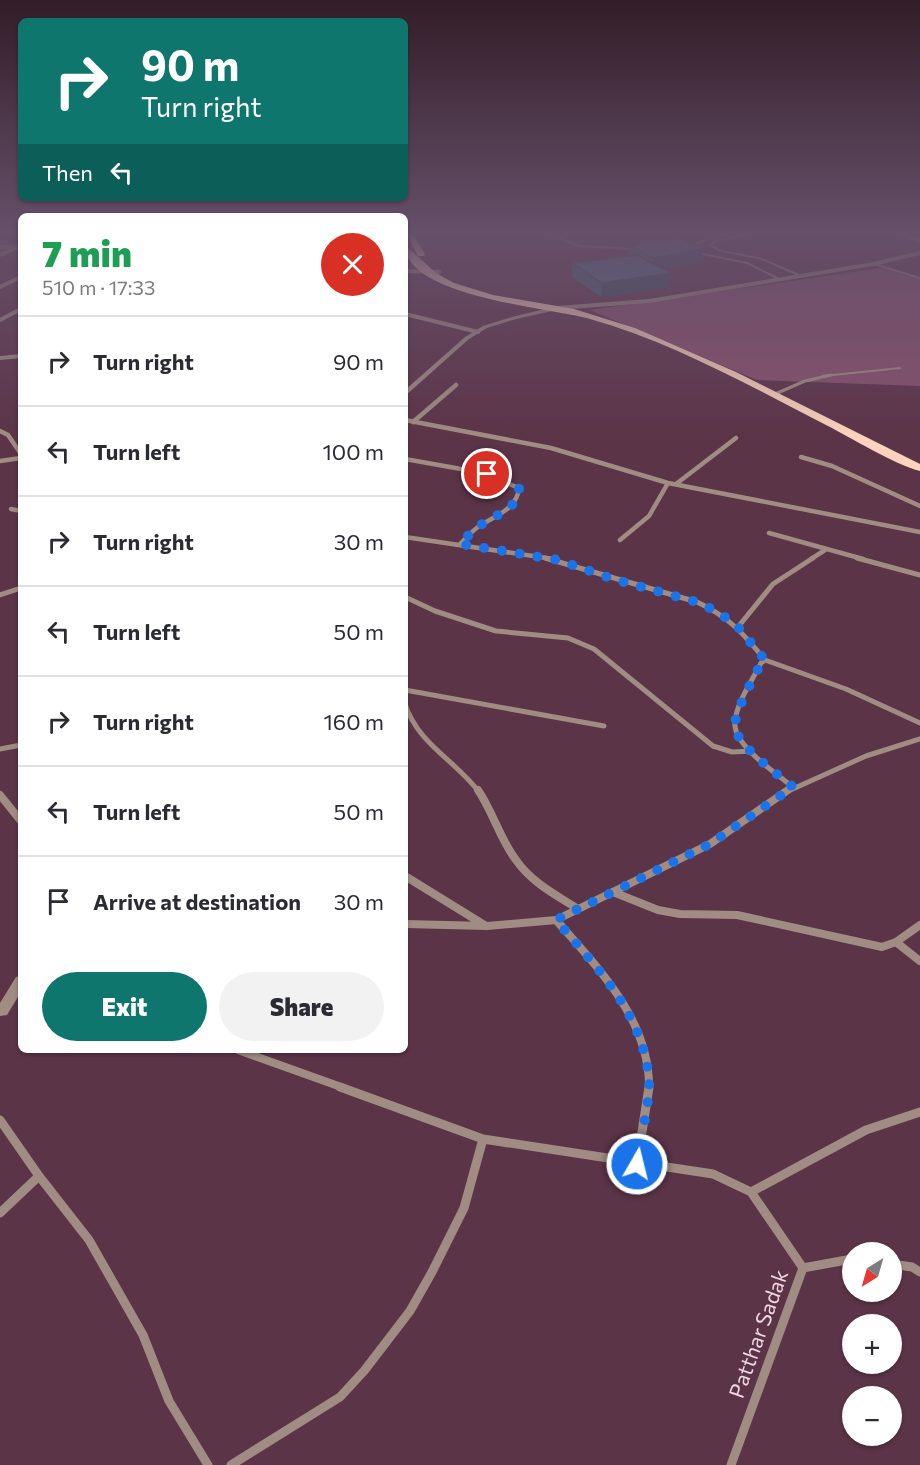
<!DOCTYPE html>
<html lang="en">
<head>
<meta charset="utf-8">
<style>
  :root { --surface:#fff; --page:#f2f2f3; --text:#2b2b33; --muted:#7c7c81; --line:#e1e1e2; --accent:#0f766e }
  body { margin:0; font-family:Commissioner,sans-serif; background:var(--page); color:var(--text); height:100vh; display:flex; flex-direction:column; font-size:22px; white-space:nowrap }
  * { box-sizing:border-box; margin:0 }
  p { font-size:20px; color:var(--muted) }
  .icon { flex:none; width:33px; height:33px; fill:none; stroke:currentColor; stroke-width:2; stroke-linecap:round; stroke-linejoin:round }
  .map { position:relative; flex:1; overflow:hidden }
  .drawer { position:absolute; left:18px; top:213px; width:390px; height:840px; display:flex; flex-direction:column; background:var(--surface); border-radius:9px; box-shadow:0 2px 4px #0004 }
  .drawer>* { flex:none }
  .guide { position:absolute; left:18px; top:18px; width:390px; height:183px; border-radius:9px; box-shadow:0 2px 4px #0004; background:#0f766e; color:#fff; overflow:hidden }
  .needle { width:39px; rotate:217deg }
  .buttons { position:absolute; left:842px; top:1242px; display:grid; gap:12px }
  .buttons a { display:grid; place-items:center; width:60px; height:60px; border-radius:50%; background:var(--surface); box-shadow:0 2px 4px #0004; font-size:30px }
  .pin { position:absolute; display:grid; place-items:center; width:51px; height:51px; color:#fff; margin:-26px; border:3px solid #fff; border-radius:50%; box-shadow:0 2px 6px #0007 }
  .me { position:absolute; width:66px; margin:-33px; rotate:8deg; stroke-linejoin:round; filter:drop-shadow(0 0 4px #0008) }
  .turn { display:flex; align-items:center; gap:21px; height:126px; padding:0 24px; font-size:27px }
  .turn .icon { width:78px; height:78px; stroke-width:2.5 }
  .turn b { display:block; font-size:42px; line-height:51px }
  .then { display:flex; align-items:center; height:57px; padding:0 24px; background:#0003; gap:12px; font-size:22px }
  .round { display:grid; place-items:center; flex:none; width:63px; height:63px; border-radius:32px; background:var(--page) }
  .overview { display:flex; align-items:center; justify-content:space-between; height:102px; padding:0 24px }
  h1 { font-size:36px; font-weight:800; line-height:45px; color:#1e9e55 }
  .action { display:flex; gap:12px; margin-top:auto; padding:12px 24px }
  .action a { flex:1; height:69px; border-radius:36px; background:var(--accent); color:#fff; font-size:24px; font-weight:800; line-height:69px; text-align:center }
  .action a+a { background:var(--page); color:var(--text) }
  ul { padding:0; list-style:none }
  li { display:flex; align-items:center; gap:18px; height:90px; padding:0 24px; border-top:2px solid var(--line) }
  li div { flex:1 }
  li b { display:block; font-size:22px }
  li em { font-style:normal }
  .map>svg:first-child { display:block }
</style>
</head>
<body>
<div class="map">
<svg width="920" height="1465" viewBox="0 0 920 1465">
  <rect width="100%" height="100%" fill="#5c3448"/>
  <path fill="#87516c" d="M882,268l38,11v107l-163,-6 -167,-70z"/>
  <g fill="none" stroke-linecap="round" stroke-linejoin="round">
    <path stroke="#a08c82" stroke-width="2" d="M539,231l40,15 56,3
      M760,231l-43,10 -7,4 11,6 38,7 40,17
      M691,247l17,-9 33,-7
      M698,253l49,10 30,15
      M874,264l46,14
      M823,376l77,-8"/>
    <path stroke="#a08c82" stroke-width="3" d="M775,394l30,-13 26,-6"/>
    <path stroke="#a08c82" stroke-width="4" d="M891,231l29,10
      M0,247l21,1
      M0,255l13,-6
      M405,271l34,1
      M0,287l21,-10
      M405,314l73,18
      M0,320l21,-11
      M0,358l21,-2"/>
    <path stroke="#a08c82" stroke-width="4.5" d="M405,420l146,28 117,35 252,49
      M413,422l43,-37
      M0,431l8,4 13,19
      M801,457l31,9 88,40
      M405,459l73,13 41,16c-2,22 -25,28 -41,39 -7,5 -12,11 -18,17
      M0,461l21,-3
      M676,484l60,-46
      M11,509l10,2
      M769,533l94,26
      M405,537l148,22
      M620,540l29,-24 19,-33
      M811,559l14,-9"/>
    <path stroke="#a08c82" stroke-width="5" d="M545,558l152,44c32,15 46,31 68,58l-4,3c-9,18 -25,40 -26,60 -2,22 42,51 58,64
      M857,558l63,17
      M0,595l21,-7
      M405,597l30,14 61,20 72,7 26,11 119,97 19,6 19,-1
      M738,627l35,-43 40,-26
      M765,660l81,29 74,34
      M405,690l199,36
      M405,704c13,40 50,56 74,88
      M0,749l21,-4
      M786,792l80,-36 54,-17"/>
    <path stroke="#a08c82" stroke-width="8" d="M478,790c15,22 22,49 38,70 15,22 40,35 62,49
      M0,795l21,26
      M405,876l81,50
      M613,892l45,18 22,4 57,1 145,32 14,-5 24,-17
      M556,920c42,48 94,100 93,168
      M405,924l82,2 69,-6 154,-76 78,-54
      M896,942l24,19
      M238,1050l106,38"/>
    <path stroke="#a08c82" stroke-width="9" d="M340,1087l143,52 230,35 38,18
      M0,1120l39,56 50,64 54,95 26,66 39,64
      M637,1164l12,-77
      M751,1192l115,-62 54,-18
      M0,1213l39,-37
      M891,1264l21,3 8,5
      M803,1268l49,-9
      M231,1465l109,-68 24,-26 46,-60 22,-39 32,-64 19,-69
      M731,1465l72,-197 -52,-76"/>
    <path fill="#a08c82" fill-rule="evenodd" d="M920,251v4l-47,11 -224,37 -92,7 -41,9 -29,9 -18,11 -64,57v-6l60,-53 18,-11 29,-9 45,-11 92,-7 224,-37z
      M21,976v16l-14,23 -7,1v-13l16,-26z"/>
    <path fill="#fcd4be" fill-rule="evenodd" d="M405,231h6l14,23 -1,2h-6z
      M405,245l31,28 18,10 39,12 81,14 61,19 101,44 184,92v7c-27,-7 -68,-33 -94,-46 -76,-39 -154,-83 -236,-106 -38,-11 -185,-22 -185,-74z"/>
  </g>
  <path fill="#396376" d="M630,246l72,16 -39,7 8,4 -2,14 -68,10 -29,-20v-14l57,-7z"/>
  <path fill="#2e5060" d="M703,249l-1,13 -50,9 1,-13z
    M671,273l-2,14 -68,10 1,-14z"/>
  <path fill="#427389" stroke="#2e5060" stroke-width="1.5" d="M678,238l25,11 -50,9 -23,-12z
    M637,255l34,18 -69,10 -30,-20z"/>
  <linearGradient id="sky" x2="0" y2="1"><stop stop-color="#331d28"/><stop offset="0.53" stop-color="#66506a"/><stop offset="1" stop-color="#66506a" stop-opacity="0"/></linearGradient>
  <rect width="920" height="437" fill="url(#sky)"/>
  <g fill="none" stroke-linecap="round" stroke-linejoin="round">
    <path stroke="#1a73e8" stroke-width="10" stroke-dasharray="0 18" d="M487,474l20,6 12,8c2,20 -28,29 -41,39 -6,4 -12,11 -18,17l98,16 55,19 84,23 21,10 20,15 27,33 -4,3c-8,17 -23,42 -26,60 -4,19 44,52 58,64l-83,57 -154,76c41,48 88,94 93,161 1,21 -9,60 -12,83"/>
  </g>
  <g text-anchor="middle" stroke-width="4.5" stroke-linejoin="round" paint-order="stroke">
    <g font-size="21" fill="#f0d7e2" stroke="#5c3448">
      <text transform="translate(759 1334) rotate(-70)" y="7">Patthar Sadak</text>
    </g>
  </g>
</svg>
<div class="buttons">
<a><svg class="needle" viewBox="-14 -14 28 28"><path d="M0-13l5 13h-10z" fill="#e53935"/><path d="M0 13l5-13h-10z" fill="#7c7c81"/></svg></a>
<a>+</a>
<a>−</a>
</div>
<div class="pin" style="left:487px;top:474px;background:#d93025"><svg class="icon" aria-label="arrive" viewBox="0 0 24 24"><path d="M6 21V4h12l-3 4 3 4H6"/></svg></div>
<svg class="me" style="left:637px;top:1164px" viewBox="-20 -20 40 40"><circle r="17" fill="#1a73e8" stroke="#fff" stroke-width="3"/><path d="M0-11L8 9 0 5-8 9z" fill="#fff"/></svg>
<div class="guide">
<div class="turn"><svg class="icon" aria-label="right" viewBox="0 0 24 24"><path d="M7 20v-9h11M14 6l5 5-5 5"/></svg><div><b>90 m</b>Turn right</div></div>
<div class="then">Then<svg class="icon" aria-label="left" viewBox="0 0 24 24"><path d="M17 20v-9H6M10 6l-5 5 5 5"/></svg></div>
</div>
<section class="drawer">
<div class="overview"><div><h1>7 min</h1><p>510 m · 17:33</p></div><a class="round" style="background:#d93025;color:#fff"><svg class="icon" aria-label="close" viewBox="0 0 24 24"><path d="M6 6l12 12M18 6L6 18"/></svg></a></div>
<ul>
<li><svg class="icon" aria-label="right" viewBox="0 0 24 24"><path d="M7 20v-9h11M14 6l5 5-5 5"/></svg><div><b>Turn right</b></div><em>90 m</em></li>
<li><svg class="icon" aria-label="left" viewBox="0 0 24 24"><path d="M17 20v-9H6M10 6l-5 5 5 5"/></svg><div><b>Turn left</b></div><em>100 m</em></li>
<li><svg class="icon" aria-label="right" viewBox="0 0 24 24"><path d="M7 20v-9h11M14 6l5 5-5 5"/></svg><div><b>Turn right</b></div><em>30 m</em></li>
<li><svg class="icon" aria-label="left" viewBox="0 0 24 24"><path d="M17 20v-9H6M10 6l-5 5 5 5"/></svg><div><b>Turn left</b></div><em>50 m</em></li>
<li><svg class="icon" aria-label="right" viewBox="0 0 24 24"><path d="M7 20v-9h11M14 6l5 5-5 5"/></svg><div><b>Turn right</b></div><em>160 m</em></li>
<li><svg class="icon" aria-label="left" viewBox="0 0 24 24"><path d="M17 20v-9H6M10 6l-5 5 5 5"/></svg><div><b>Turn left</b></div><em>50 m</em></li>
<li><svg class="icon" aria-label="arrive" viewBox="0 0 24 24"><path d="M6 21V4h12l-3 4 3 4H6"/></svg><div><b>Arrive at destination</b></div><em>30 m</em></li>
</ul>
<div class="action"><a>Exit</a><a>Share</a></div>
</section>
</div>
</body>
</html>
